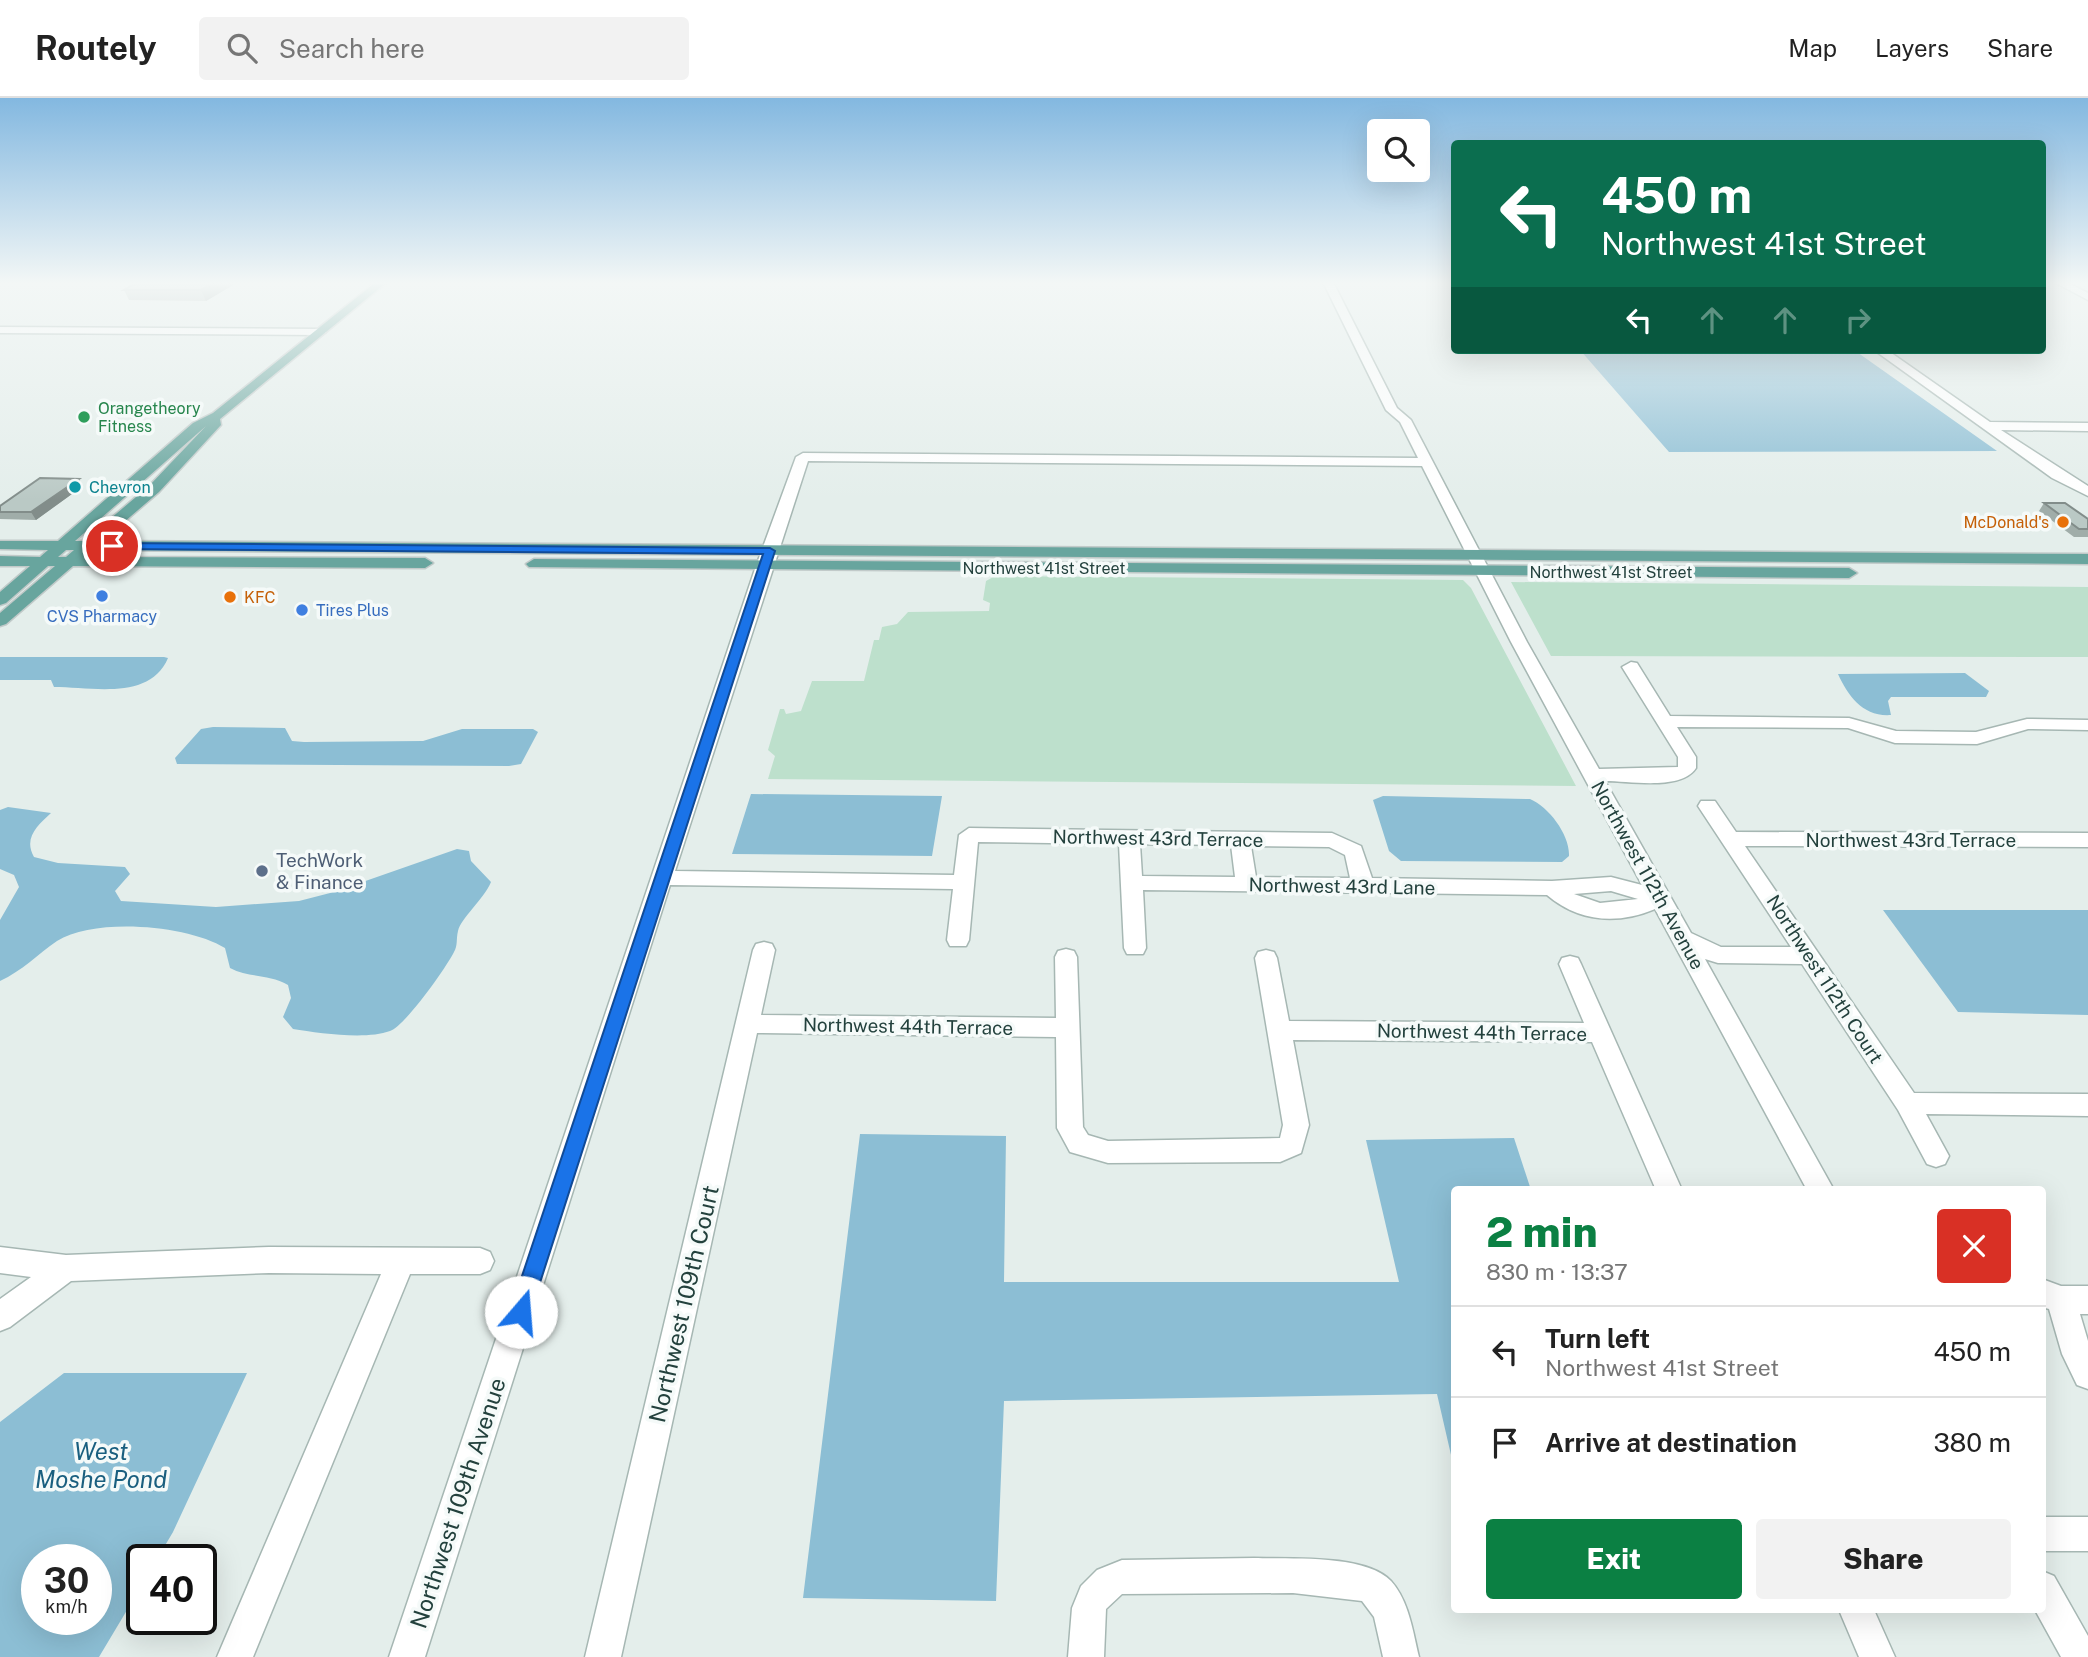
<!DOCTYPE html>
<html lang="en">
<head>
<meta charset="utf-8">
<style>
  :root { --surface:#fff; --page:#f2f2f2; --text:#222; --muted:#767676; --line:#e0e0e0; --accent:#0b8043 }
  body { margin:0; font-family:"Public Sans",sans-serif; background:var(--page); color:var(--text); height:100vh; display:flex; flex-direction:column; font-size:26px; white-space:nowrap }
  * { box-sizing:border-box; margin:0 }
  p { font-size:23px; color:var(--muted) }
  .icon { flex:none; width:38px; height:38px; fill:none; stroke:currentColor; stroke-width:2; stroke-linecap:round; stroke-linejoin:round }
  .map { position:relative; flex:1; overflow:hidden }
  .sheet { position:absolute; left:1451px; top:1088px; width:595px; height:427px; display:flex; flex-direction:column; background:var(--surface); border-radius:7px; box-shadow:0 7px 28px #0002 }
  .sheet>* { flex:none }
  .guide { position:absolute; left:1451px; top:42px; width:595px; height:214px; border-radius:7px; box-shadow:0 7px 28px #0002; background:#0b6e4f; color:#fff; overflow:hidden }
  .tools { position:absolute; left:1367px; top:21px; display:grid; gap:14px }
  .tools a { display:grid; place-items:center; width:63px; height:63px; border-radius:7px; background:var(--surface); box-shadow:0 7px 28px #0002; font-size:35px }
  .speed { position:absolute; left:21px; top:1446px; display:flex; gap:14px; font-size:35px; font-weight:700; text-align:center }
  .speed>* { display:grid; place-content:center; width:91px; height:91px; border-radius:50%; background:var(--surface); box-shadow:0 7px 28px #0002; line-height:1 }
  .speed small { font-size:18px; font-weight:400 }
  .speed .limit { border:4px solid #111; border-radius:10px; background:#fff; color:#111 }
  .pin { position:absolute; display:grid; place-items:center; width:60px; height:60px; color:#fff; margin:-30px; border:4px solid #fff; border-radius:50%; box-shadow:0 2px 7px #0007 }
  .me { position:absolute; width:77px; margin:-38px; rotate:18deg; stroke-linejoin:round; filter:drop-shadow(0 0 5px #0008) }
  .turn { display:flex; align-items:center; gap:24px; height:147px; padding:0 35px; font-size:32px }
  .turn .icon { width:91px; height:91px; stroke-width:2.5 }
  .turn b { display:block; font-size:49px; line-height:60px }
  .lanes { display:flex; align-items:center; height:66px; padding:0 35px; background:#0003; justify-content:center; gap:35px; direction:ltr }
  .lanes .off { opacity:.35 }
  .round { display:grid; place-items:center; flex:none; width:74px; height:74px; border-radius:7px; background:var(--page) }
  .head { display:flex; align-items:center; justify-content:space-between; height:119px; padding:0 35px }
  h1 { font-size:42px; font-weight:800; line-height:52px; color:var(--accent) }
  .button { display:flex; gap:14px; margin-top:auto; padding:14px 35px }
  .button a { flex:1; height:80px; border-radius:7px; background:var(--accent); color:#fff; font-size:28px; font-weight:800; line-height:80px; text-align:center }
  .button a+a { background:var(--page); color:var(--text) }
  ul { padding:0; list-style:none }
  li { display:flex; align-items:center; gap:21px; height:91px; padding:0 35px; border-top:2px solid var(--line) }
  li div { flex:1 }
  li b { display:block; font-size:26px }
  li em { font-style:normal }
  header { display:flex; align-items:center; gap:42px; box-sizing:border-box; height:98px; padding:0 35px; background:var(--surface); border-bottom:2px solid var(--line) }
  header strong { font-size:33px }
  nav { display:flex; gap:38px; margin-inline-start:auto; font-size:24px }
  .search { width:490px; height:63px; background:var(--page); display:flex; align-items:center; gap:18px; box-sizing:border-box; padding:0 24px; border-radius:7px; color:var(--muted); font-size:26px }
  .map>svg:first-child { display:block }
</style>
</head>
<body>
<header>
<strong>Routely</strong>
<div class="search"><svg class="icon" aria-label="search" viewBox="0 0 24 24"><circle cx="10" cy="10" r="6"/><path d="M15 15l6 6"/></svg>Search here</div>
<nav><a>Map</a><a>Layers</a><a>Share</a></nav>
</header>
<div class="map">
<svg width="2088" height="1559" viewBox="0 0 2088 1559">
  <rect width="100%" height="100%" fill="#e4eeeb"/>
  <path fill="#bde0cc" d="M995,478l468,4 8,8 105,198 -808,-7 7,-23 -7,-6 12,-41h4l2,5 15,-3 11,-30h52l10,-41h5l3,-13 15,-3 11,-12 81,-1 1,-8 -7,-3 3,-19z
    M1511,484l577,5v70l-537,-1z"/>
  <path fill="#8cbed4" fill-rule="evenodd" d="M1580,252h274l143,101 -328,1z
    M0,559h164l4,1c-18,43 -76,29 -114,29l-3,-7h-51z
    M1965,575l24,18 -3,6h-95l-3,4 3,14c-28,2 -43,-19 -53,-41z
    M213,629l72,1 7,13 12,1 119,-1 39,-12h71l5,3 -17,32 -12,2 -332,-2 -2,-6 26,-29z
    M751,696l191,2 -10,60 -200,-2z
    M1383,698l147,3c19,8 40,36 39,57l-7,6 -161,-1 -12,-10 -16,-51z
    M8,709l43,6c-13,12 -28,25 -17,44l24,6 67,4 5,7 -15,17 6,10 95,6 83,-6 35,-9 123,-43 12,2 2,10 20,21c-7,17 -30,36 -33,49 -2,8 0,14 -4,21 -8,16 -49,74 -64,79 -24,9 -72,2 -97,-2l-10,-12 8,-19 -3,-13c-19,-11 -39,-7 -58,-17l-5,-20c-37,-23 -130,-31 -168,-7 -19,13 -35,30 -57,40v-61l19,-33 -5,-12 -14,-6v-59z
    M1883,812h205v105l-130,-3z
    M860,1036l146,2 -2,146h395l-33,-142 148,-2 17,52h-77v278l-17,-74 -433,7 -8,200 -193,-3z
    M64,1275h183l-74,159 -16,27h-15v26l-43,72h-99v-235zM37,1461h59v60h-59z"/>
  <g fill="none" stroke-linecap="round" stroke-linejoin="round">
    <defs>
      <path id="minor" d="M1323,184h10l64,126 14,12 116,222 72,127 79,-2v-10l-56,-90 9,-5 6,1 33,53 179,2 47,13 80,1 51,-13 61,1v10l-60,-1 -51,15 -82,-1 -47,-15 -171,-1 19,30v11c-15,23 -66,13 -91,13l86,152 30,14h70l-93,-141 3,-5h14l21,31 352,1v14l-343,-1 169,247 174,1v22l-162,-2 23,42 -4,8 -9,3 -9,-3 -29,-54 -96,-146 -84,-1 -13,-4 129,231h-27l-152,-281c-38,16 -76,13 -108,-14l-404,-5 3,58 -3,6h-16l-3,-6 -5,-104 -141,-2 -9,98 -3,6h-16l-3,-6 6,-51 -283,-4 -245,772h-36l367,-1091 40,-109 7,-4 615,5 -18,-36 -14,-12zM808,363l614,5 89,176 131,243 -31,-8 -59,4 -180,-3 -11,-32 -29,-13 -363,-5 -10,7 -5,40 -279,-4zM1140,746l91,1 4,32 -93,-1zM1251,748l78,1 16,8 5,23 -94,-1zM1611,793l27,8 -38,4 -26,-9z
        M2054,184h12l22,11v7z
        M0,229l321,2 5,3 -5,3 -321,-2z
        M1874,252h13l103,72 98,1v8l-87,-1 87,56v10l-36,-18z
        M764,844l8,2 3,6 -14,65 295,3 -1,-61 3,-6 8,-2 8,2 3,6 6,170 5,8 20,6 172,-3 3,-13 -28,-167 3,-6 8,-2 8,2 3,6 12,63 295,2 -25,-59 3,-6 8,-2 8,2 3,6 101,226h-26l-64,-148 -299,-2 16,85 -8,28 -21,9 -172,1 -38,-11 -13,-24 -1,-91 -299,-4 -136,624h-36l168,-707 3,-6z
        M0,1149l66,8 203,-8 211,1 10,4 4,9 -4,9 -10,4h-70l-157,383h-36l164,-383 -112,-1 -198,8 -61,46 -10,4v-32l31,-22 -31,-4z
        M2042,1181l19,7h27v28h-8l8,27v48l-11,-4 -15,-31 -13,-45 -7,-2z
        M2042,1419h46v34h-46z
        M1254,1460c35,1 112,-4 137,23 18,20 22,51 28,76h-36l-9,-40 -12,-16 -69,-8 -171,1 -16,15 -2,48h-36l4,-49 9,-22 16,-16 25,-10z
        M2042,1473l12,5 34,60v21h-27l-26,-47h7z
        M1839,1512h35l21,47h-36z"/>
      <path id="major" d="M376,184h11l-167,137 1,6 -62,67 -57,49 1986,13v10l-1996,-14 -8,7 341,1 8,5 -8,5 -352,-2 -67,58 -6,2v-13l55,-47h-7l-42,37 -6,2v-13l30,-26h-30v-10l40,1 8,-7 -48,-1v-8h58l135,-118 20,-10zM206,328l-57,60 -65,55h-9zM66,452h8l-8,7h-8z
        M534,461l1315,9 8,5 -8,5 -1320,-11 -3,-3z"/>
    </defs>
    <use href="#minor" stroke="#a6b7b3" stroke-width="3"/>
    <use href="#major" stroke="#c1cac9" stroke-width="3"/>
    <use href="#minor" fill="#fff" fill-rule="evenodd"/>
    <use href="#major" fill="#68a59e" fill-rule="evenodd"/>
  </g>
  <path fill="#a0ada9" d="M233,187l-27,16 -77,-1 -5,-10z
    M83,388l-47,34 -36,-1v-13z
    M2044,405l44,16v18h-14l-35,-26z"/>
  <path fill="#828d8a" d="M216,184h16l1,3 -27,16 -5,-11z
    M79,381l4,7 -47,34 -5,-8z"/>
  <path fill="#bac9c5" stroke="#828d8a" stroke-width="2" d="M138,184h78l-15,8h-77z
    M40,380l39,1 -48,33h-31v-6z
    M2044,405h21l23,16v10h-9z"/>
  <linearGradient id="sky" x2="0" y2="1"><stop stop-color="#83b8e0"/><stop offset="0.46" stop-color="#f3f7f6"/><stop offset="1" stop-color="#f3f7f6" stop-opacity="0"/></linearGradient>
  <rect width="2088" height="402" fill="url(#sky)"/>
  <path fill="#1a73e8" stroke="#114b97" stroke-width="2" d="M108,445l662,5 5,3 -247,769 -7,3 -8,-3 -3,-8 253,-758 -651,-5 -4,-1z"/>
  <circle fill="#2e9e5b" stroke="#f5faf9" stroke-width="2.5" cx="84" cy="319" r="7"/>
  <circle fill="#0f9aa8" stroke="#f5faf9" stroke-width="2.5" cx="75" cy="389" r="7"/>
  <g fill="#e8710a" stroke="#f5faf9" stroke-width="2.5">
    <circle cx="2063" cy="424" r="7"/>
    <circle cx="230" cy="499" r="7"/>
  </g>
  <g fill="#3f7fe0" stroke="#f5faf9" stroke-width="2.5">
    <circle cx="102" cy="498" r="7"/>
    <circle cx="302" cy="512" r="7"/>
  </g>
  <circle fill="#5c6f8a" stroke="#f5faf9" stroke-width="2.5" cx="262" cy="773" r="7"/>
  <g text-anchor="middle" stroke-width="7" stroke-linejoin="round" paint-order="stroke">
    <g font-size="16" fill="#27864d" stroke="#f5faf9" text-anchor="start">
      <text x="98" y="316">Orangetheory<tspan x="98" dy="18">Fitness</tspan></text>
    </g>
    <g font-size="16" fill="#0d838f" stroke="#f5faf9" text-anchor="start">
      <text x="89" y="395">Chevron</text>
    </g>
    <g font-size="16" fill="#c56008" stroke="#f5faf9" text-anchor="end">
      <text x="2049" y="430">McDonald's</text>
      <text x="244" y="505" text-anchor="start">KFC</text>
    </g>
    <g font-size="16" fill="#23413d" stroke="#f5faf9">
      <text x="1044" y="476">Northwest 41st Street</text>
      <text x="1611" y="480">Northwest 41st Street</text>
    </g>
    <g font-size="16" fill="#366cbe" stroke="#f5faf9" text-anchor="start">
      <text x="316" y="518">Tires Plus</text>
      <text x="102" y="524" text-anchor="middle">CVS Pharmacy</text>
    </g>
    <g font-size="19" fill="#23413d" stroke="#f5faf9">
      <text transform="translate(1158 740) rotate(1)" y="7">Northwest 43rd Terrace</text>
      <text x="1911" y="749">Northwest 43rd Terrace</text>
      <text transform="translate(1648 777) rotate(61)" y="7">Northwest 112th Avenue</text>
      <text transform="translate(1342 788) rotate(1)" y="7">Northwest 43rd Lane</text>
      <text transform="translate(1825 881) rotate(57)" y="7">Northwest 112th Court</text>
      <text transform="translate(908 928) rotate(1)" y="7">Northwest 44th Terrace</text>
      <text transform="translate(1482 934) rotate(1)" y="7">Northwest 44th Terrace</text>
    </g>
    <g font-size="19" fill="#4e5e75" stroke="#f5faf9" text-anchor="start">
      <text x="276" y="769">TechWork<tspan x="276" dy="22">&amp; Finance</tspan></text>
    </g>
    <g font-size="23" fill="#23413d" stroke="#f5faf9">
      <text transform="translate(684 1206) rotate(-77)" y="8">Northwest 109th Court</text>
      <text transform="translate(458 1405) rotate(-72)" y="8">Northwest 109th Avenue</text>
    </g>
    <g font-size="24" font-style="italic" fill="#1a5f7f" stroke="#f5faf9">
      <text x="101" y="1362">West<tspan x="101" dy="28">Moshe Pond</tspan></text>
    </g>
  </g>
</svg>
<div class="tools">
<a><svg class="icon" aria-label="search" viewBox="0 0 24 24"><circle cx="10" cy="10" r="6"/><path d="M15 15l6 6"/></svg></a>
</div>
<div class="speed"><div>30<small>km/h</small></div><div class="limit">40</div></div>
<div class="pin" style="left:112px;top:448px;background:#d93025"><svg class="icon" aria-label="arrive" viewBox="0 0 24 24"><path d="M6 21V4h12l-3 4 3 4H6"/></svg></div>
<svg class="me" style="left:521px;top:1214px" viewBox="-20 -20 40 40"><circle r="19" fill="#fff"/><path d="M0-13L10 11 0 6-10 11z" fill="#1a73e8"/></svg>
<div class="guide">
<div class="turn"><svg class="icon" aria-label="left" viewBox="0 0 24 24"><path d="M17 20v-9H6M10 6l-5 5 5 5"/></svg><div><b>450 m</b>Northwest 41st Street</div></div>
<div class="lanes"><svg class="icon" aria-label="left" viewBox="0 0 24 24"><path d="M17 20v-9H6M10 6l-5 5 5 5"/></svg><svg class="icon off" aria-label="ahead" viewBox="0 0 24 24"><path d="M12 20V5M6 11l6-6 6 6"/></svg><svg class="icon off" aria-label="ahead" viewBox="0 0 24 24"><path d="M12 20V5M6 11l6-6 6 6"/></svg><svg class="icon off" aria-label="right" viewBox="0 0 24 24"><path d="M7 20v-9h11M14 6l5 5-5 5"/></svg></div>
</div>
<section class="sheet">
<div class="head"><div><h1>2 min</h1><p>830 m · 13:37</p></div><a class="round" style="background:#d93025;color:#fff"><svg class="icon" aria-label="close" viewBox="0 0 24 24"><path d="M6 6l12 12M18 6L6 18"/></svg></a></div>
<ul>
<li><svg class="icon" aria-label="left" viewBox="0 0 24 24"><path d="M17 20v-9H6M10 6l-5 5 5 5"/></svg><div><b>Turn left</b><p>Northwest 41st Street</p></div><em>450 m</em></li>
<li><svg class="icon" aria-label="arrive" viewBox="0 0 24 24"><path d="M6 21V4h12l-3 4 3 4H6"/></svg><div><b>Arrive at destination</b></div><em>380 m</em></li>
</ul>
<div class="button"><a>Exit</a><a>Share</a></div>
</section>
</div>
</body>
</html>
